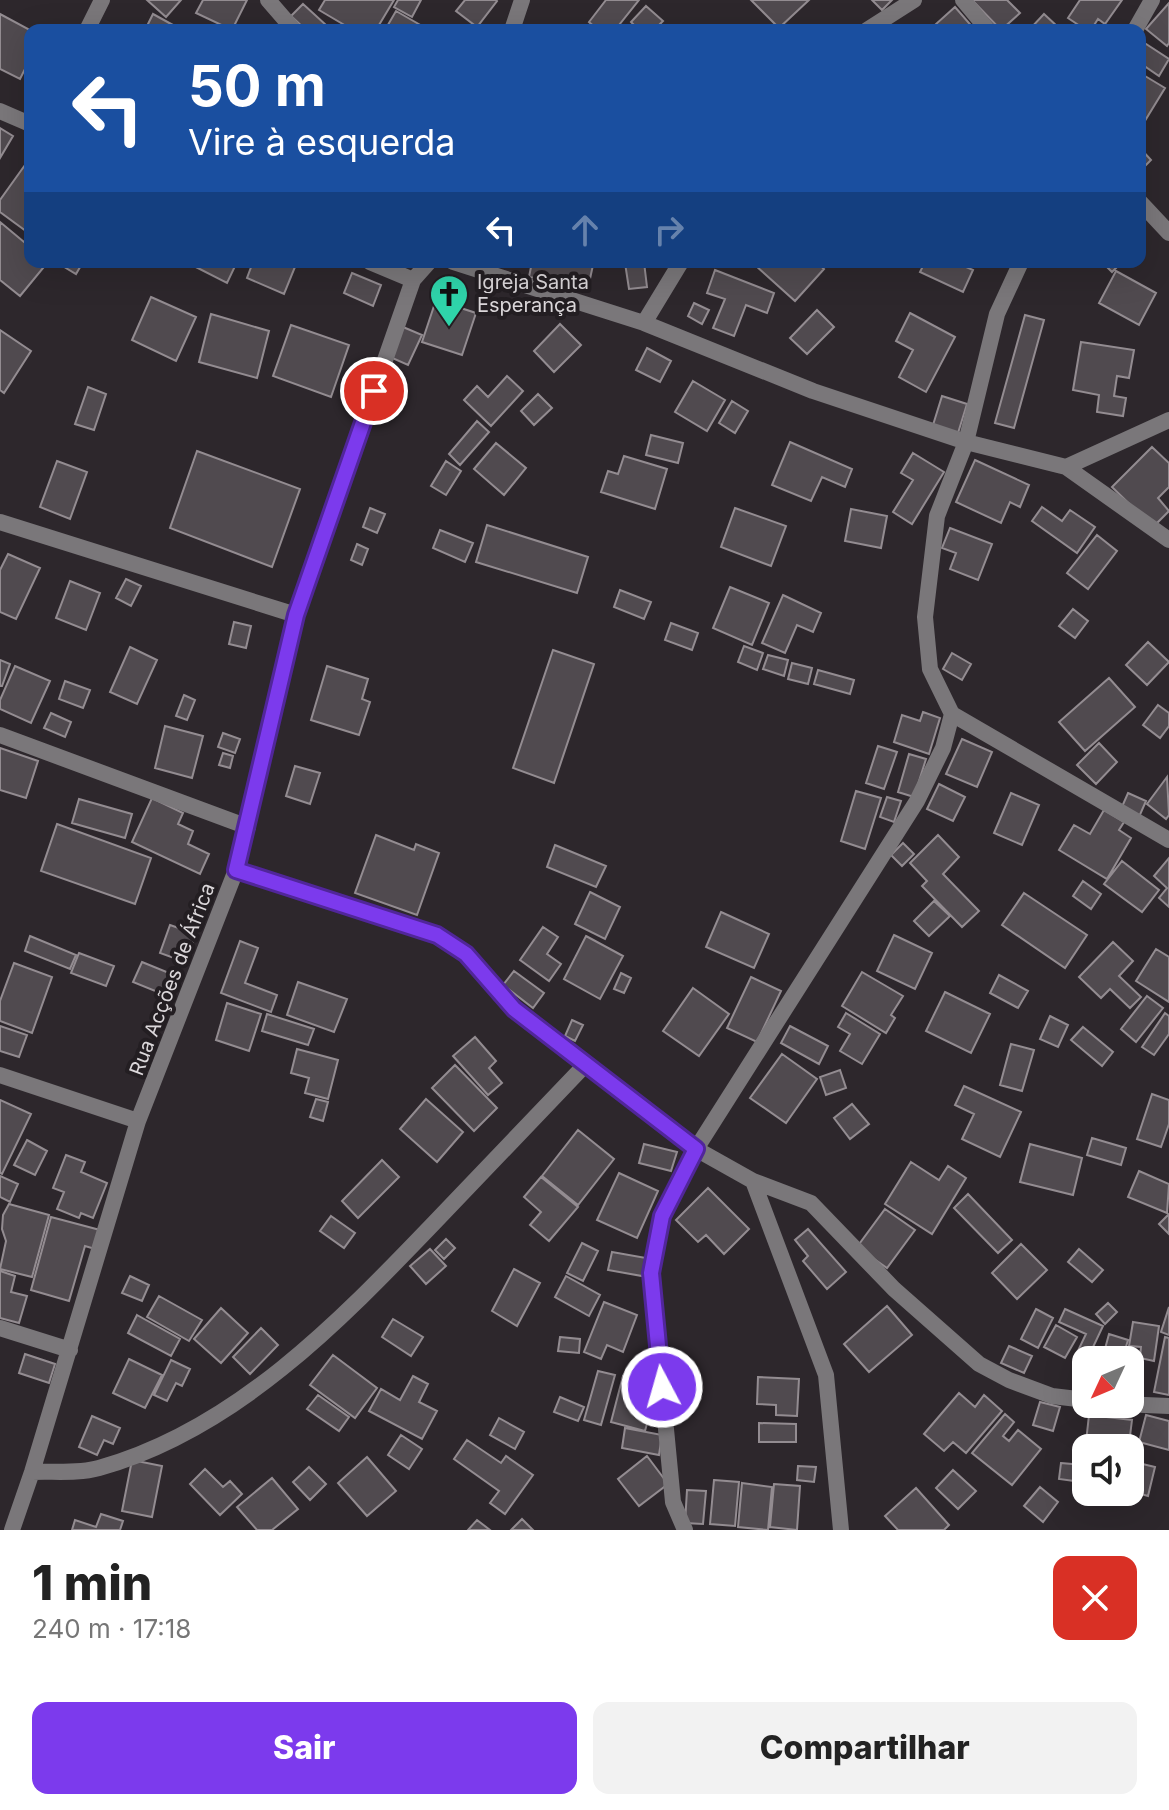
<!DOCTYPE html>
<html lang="pt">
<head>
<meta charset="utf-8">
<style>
  :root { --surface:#fff; --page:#f2f2f2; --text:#222; --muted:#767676; --accent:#7c3aed }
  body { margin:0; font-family:Inter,sans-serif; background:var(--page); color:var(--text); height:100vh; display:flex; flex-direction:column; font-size:30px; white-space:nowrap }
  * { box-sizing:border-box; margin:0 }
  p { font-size:26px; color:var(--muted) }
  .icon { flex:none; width:44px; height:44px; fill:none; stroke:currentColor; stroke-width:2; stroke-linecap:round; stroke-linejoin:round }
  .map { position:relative; height:1530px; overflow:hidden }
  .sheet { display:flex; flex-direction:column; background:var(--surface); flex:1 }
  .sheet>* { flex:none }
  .hud { position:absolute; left:24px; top:24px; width:1122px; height:244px; border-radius:16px; box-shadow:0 8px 32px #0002; background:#1a4fa0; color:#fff; overflow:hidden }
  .needle { width:52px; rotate:226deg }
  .buttons { position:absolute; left:1072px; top:1346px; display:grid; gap:16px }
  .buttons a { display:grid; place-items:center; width:72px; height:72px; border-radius:16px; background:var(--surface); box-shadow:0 8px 32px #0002; font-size:40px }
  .pin { position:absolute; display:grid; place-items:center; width:68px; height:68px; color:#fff; margin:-34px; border:4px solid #fff; border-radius:50%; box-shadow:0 2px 8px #0007 }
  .me { position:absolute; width:88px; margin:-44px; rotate:354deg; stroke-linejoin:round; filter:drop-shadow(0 0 6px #0008) }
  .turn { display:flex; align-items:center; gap:28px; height:168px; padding:0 32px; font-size:36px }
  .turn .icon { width:104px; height:104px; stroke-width:2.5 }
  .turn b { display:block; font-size:56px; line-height:68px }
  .lanes { display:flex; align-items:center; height:76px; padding:0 32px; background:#0003; justify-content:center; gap:40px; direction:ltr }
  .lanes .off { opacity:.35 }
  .round { display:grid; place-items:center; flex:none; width:84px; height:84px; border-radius:16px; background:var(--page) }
  .head { display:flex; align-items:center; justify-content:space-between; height:136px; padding:0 32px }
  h1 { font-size:48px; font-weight:800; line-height:60px }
  .action { display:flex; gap:16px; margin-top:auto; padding:16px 32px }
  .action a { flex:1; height:92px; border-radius:16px; background:var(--accent); color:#fff; font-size:32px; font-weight:800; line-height:92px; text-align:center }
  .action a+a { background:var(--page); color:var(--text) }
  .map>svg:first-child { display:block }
</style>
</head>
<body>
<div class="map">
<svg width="1169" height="1530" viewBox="0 0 1169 1530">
  <rect width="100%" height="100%" fill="#2d272c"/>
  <path fill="#504a4f" stroke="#938c91" stroke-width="2" d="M147,0h34l-15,17z
    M203,0h44l-15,30 -36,-17z
    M325,0h69l-18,30h-23l-34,-20z
    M398,0h23l-9,17 -18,-10z
    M465,0h31l1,1 -20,26 -21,-16z
    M606,0h33l-24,30h-17l-9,-8z
    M751,0h58l-30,28z
    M872,0h20l-10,10z
    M972,0h35l13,13 -19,17z
    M1080,0h42l-17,24 -7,-5 -7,11h-5l-18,-12z
    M1169,3v40l-2,3 -21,-17z
    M303,4l23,21 -5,5h-15l-15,-14z
    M646,6l17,15 -9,9h-15l-8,-8z
    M955,7l20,23h-34l-5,-6z
    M396,11l33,19h-44z
    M0,14l30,16v29l-10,20 -20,-10z
    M153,14l29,16h-37z
    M1044,14l15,14 -30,2z
    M1140,40l29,19 -10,17 -19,-13z
    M1140,73l25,15 -22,36 -3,-1z
    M0,128l13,8 -13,22z
    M1140,148l11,12 -11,11z
    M30,158v76l-30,-22v-12z
    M0,222l30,25v15h18l-28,34 -20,-16z
    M63,262h20l-7,12 -15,-9z
    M186,262h51l-10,21z
    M253,262h44l-13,32 -37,-16z
    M532,262h45l16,3 -5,23 -59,-11z
    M644,262l3,25 -18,2 -4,-26z
    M760,262h56l8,7 -29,32 -39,-35z
    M925,262h30l18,8 -10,22 -43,-20z
    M1102,262h20l-10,10z
    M715,270l59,23 -7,20 -21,-8 -12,31 -21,-8 12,-29 -18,-6z
    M1116,271l40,22 -17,32 -40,-22z
    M352,273l29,12 -8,21 -29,-13z
    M151,297l45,20 -20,44 -44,-21z
    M436,300l40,13 -14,42 -40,-13z
    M694,303l15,7 -7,14 -14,-8z
    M817,310l17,17 -27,27 -17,-16z
    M910,313l45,24 -29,55 -27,-15 14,-27 -17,-9z
    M211,314l58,17 -12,47 -58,-16z
    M1025,315l19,5 -30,108 -19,-5z
    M560,324l21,21 -27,27 -20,-21z
    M291,325l58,20 -18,52 -58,-21z
    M403,327l19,8 -14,30 -18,-8z
    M0,330l31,21 -27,42 -4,-3z
    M1081,342l53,8 -5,28 -12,-2 -3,20 12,2 -3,18 -26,-4 2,-17 -26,-5z
    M647,348l24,13 -11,21 -24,-12z
    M507,376l16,15 -32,35 -27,-26 13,-14 11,11z
    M693,381l32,19 -18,31 -32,-19z
    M88,387l18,7 -12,36 -19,-6z
    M538,394l14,14 -18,17 -13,-14z
    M942,396l25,8 -9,29 -25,-8z
    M732,401l16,10 -13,22 -16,-10z
    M477,421l12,11 -29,33 -11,-11z
    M651,435l32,8 -5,20 -32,-8z
    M790,442l62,27 -7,18 -23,-10 -11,24 -39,-16z
    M496,443l30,25 -22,27 -30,-26z
    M1152,447l17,16v24l-11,11 11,13 -16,16 -41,-40z
    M197,451l103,38 -28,78 -102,-39z
    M913,453l31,19 -32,52 -19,-12 20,-32 -12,-7z
    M624,456l43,13 -12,40 -54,-17 7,-21 10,3z
    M975,460l54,25 -9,22 -10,-5 -9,21 -45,-21z
    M57,461l30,11 -17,47 -30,-12z
    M446,461l15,10 -15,24 -15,-9z
    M1042,507l20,14 8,-11 25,17 -18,26 -45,-32z
    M370,508l15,6 -8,19 -14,-6z
    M735,508l51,18 -15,40 -50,-19z
    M851,509l36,7 -6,32 -36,-7z
    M487,525l101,32 -11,36 -101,-31z
    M950,528l42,16 -14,36 -28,-11 6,-16 -14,-5z
    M440,530l33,13 -8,19 -32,-14z
    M1097,535l20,16 -29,38 -21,-16z
    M357,544l11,5 -6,16 -11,-5z
    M8,554l32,14 -24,51 -16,-7v-42z
    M126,579l15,7 -10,20 -15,-8z
    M70,581l30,12 -14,37 -30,-12z
    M730,587l39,16 -17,42 -39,-17z
    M620,590l31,12 -7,17 -30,-12z
    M783,595l38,18 -8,19 -16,-7 -12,28 -23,-10z
    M1073,609l15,12 -13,17 -16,-12z
    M234,622l17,4 -5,22 -17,-4z
    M671,623l27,10 -6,17 -27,-10z
    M1148,642l21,20 -22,23 -21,-20z
    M744,646l19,7 -6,17 -19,-8z
    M130,647l27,13 -20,44 -27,-12z
    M553,650l41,14 -40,119 -41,-15z
    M952,653l19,11 -9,16 -19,-11z
    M768,655l20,5 -4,16 -21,-7z
    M0,660l10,4 -8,22h-2z
    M792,663l20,5 -4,16 -20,-5z
    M15,666l35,15 -19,42 -31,-14v-9z
    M327,666l41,13 -6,20 8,3 -11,33 -48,-15z
    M818,670l36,10 -4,14 -36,-10z
    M1109,678l26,29 -50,44 -26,-29z
    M65,681l25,9 -7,18 -24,-9z
    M184,695l11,5 -8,20 -11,-4z
    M1158,705l11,8v13l-9,12 -17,-13z
    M923,712l17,6 -11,36 -35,-12 8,-27 18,6z
    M51,713l20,9 -6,15 -21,-9z
    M165,726l38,10 -11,42 -37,-10z
    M223,733l17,6 -5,14 -17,-6z
    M962,739l30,13 -15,35 -31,-13z
    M1099,743l18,19 -21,22 -19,-19z
    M878,746l19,6 -13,37 -18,-6z
    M0,748l38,13 -12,37 -26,-8z
    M223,753l10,3 -3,12 -11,-3z
    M909,754l17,5 -12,38 -16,-5z
    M295,766l25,7 -10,31 -24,-8z
    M1167,777l2,38 -3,4 -19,-15z
    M939,784l26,13 -12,24 -26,-12z
    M856,791l25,7 -16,51 -24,-8z
    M1011,793l28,12 -17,40 -28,-12z
    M1128,793l18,8 -7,16 -18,-8z
    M887,797l14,4 -7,21 -14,-5z
    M152,798l31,15 -5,11 15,7 -5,13 21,10 -9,20 -68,-32z
    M79,799l53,15 -7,24 -53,-15z
    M1104,810l20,12 -5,8 12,8 -24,41 -48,-29 15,-25 16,9z
    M57,824l94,34 -16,46 -94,-33z
    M376,835l38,15 2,-6 23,9 -22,62 -62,-22z
    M938,835l21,22 -16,17 36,37 -17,16 -40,-41 5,-5 -17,-18z
    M903,843l11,11 -12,12 -11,-11z
    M555,845l51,21 -10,21 -49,-20z
    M1169,858v49l-10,-9 8,-10 -13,-12z
    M1122,861l37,29 -17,22 -38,-28z
    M1083,881l18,13 -10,15 -18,-13z
    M590,892l30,15 -15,32 -30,-15z
    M1024,893l63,42 -22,33 -63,-43z
    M934,901l16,15 -21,20 -15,-15z
    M721,912l48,22 -15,34 -48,-21z
    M170,925l26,9 -11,28 -25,-9z
    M543,927l15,10 -11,17 14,10 -12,17 -29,-21z
    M894,935l38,18 -17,36 -38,-18z
    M30,936l46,19 -6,14 -45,-18z
    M586,936l37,20 -23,43 -36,-20z
    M240,941l18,7 -13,35 32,12 -6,17 -50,-19z
    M1113,942l20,19 -14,15 22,21 -11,11 -20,-19 -9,9 -22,-21z
    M1156,949l13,8v45l-33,-21z
    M79,953l35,13 -8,20 -35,-13z
    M142,962l32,13 -9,20 -32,-13z
    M14,963l38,14 -20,56 -32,-12v-20z
    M514,971l30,22 -11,15 -30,-23z
    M862,972l41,24 -12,19 4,3 -9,15 -44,-27z
    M621,973l10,5 -7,15 -10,-4z
    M999,975l29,16 -10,17 -28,-15z
    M751,977l30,14 -24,51 -30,-14z
    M298,982l49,17 -13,33 -47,-17z
    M693,988l36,26 -30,42 -36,-25z
    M945,992l45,22 -19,39 -45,-22z
    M1147,996l16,12 -27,34 -15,-13z
    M227,1003l34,11 -12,37 -33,-11z
    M846,1013l34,21 -18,30 -22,-13 10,-17 -12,-7z
    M1165,1013l4,3v18l-15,21 -12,-8z
    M267,1014l47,15 -6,16 -46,-14z
    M1050,1016l18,9 -10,22 -18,-8z
    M572,1020l11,5 -8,16 -10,-5z
    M0,1026l27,9 -8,22 -19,-6z
    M790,1026l38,20 -9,18 -38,-21z
    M1083,1027l30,25 -11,14 -31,-26z
    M475,1037l21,24 -7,7 13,15 -14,12 -35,-39z
    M1011,1044l23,6 -12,41 -22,-6z
    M297,1049l41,11 -10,39 -23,-6 4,-15 -18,-5z
    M782,1054l35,25 -31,44 -36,-25z
    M455,1065l42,43 -23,23 -42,-43z
    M840,1070l6,18 -20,7 -6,-18z
    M964,1086l57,26 -21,45 -38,-18 12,-25 -19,-9z
    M1152,1094l17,6v24l-8,23 -24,-8z
    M316,1099l12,3 -5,19 -13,-4z
    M426,1099l37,33 -26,30 -37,-33z
    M0,1100l31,14 -29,60 -2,-1z
    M852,1104l17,20 -19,15 -16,-21z
    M578,1130l36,29 -36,46 -36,-29z
    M1092,1138l34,10 -5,17 -34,-10z
    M27,1140l20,11 -12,24 -21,-10z
    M644,1144l33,8 -6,19 -32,-8z
    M1030,1144l52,14 -9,37 -53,-13z
    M66,1155l19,7 -4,10 26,11 -14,35 -12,-5 -2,5 -22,-9 7,-17 -11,-4z
    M382,1160l17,17 -41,41 -16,-17z
    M911,1162l28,18 9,-14 18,12 -34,56 -47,-30z
    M1139,1171l30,13 -2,29 -39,-16z
    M619,1173l39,18 -21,47 -40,-18z
    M0,1176l18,8 -8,18 -10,-5z
    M541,1177l37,30 -29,34 -19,-16 11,-13 -17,-15z
    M708,1188l41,41 -25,25 -18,-19 -8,7 -22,-22z
    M968,1194l44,46 -14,13 -44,-45z
    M9,1204l40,11 -17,62 -32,-8 6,-28 -4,-12 1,-14z
    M885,1209l30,21 -28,38 -30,-21z
    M1169,1214v20l-10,-10z
    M331,1216l24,17 -11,15 -24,-17z
    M51,1217l49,13 -5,19 -10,-3 -16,55 -38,-11z
    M808,1229l38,43 -19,17 -24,-28 5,-5 -13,-16z
    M446,1239l9,9 -11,11 -9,-9z
    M582,1243l16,8 -15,30 -16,-8z
    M1021,1244l26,26 -30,29 -25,-26z
    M430,1249l16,17 -20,18 -16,-18z
    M1079,1249l24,21 -11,12 -24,-20z
    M612,1252l34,6 -4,18 -34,-6z
    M514,1269l26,14 -23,43 -25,-15z
    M0,1271l15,5 -4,16 16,4 -8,27 -19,-5z
    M130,1276l19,9 -7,16 -20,-8z
    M566,1276l34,19 -11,21 -34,-19z
    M159,1296l43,24 -13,21 -42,-24z
    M604,1302l33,13 -14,37 -16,-7 -6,14 -17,-7z
    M1108,1303l9,9 -12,12 -9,-10z
    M887,1306l25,29 -43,37 -25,-28z
    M1169,1307v28l-8,-3z
    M221,1308l27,25 -27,30 -27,-24z
    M1036,1309l17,9 -15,30 -17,-9z
    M1065,1309l38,17 -17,36 -11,-5 11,-23 -27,-12z
    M137,1315l43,24 -9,17 -43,-23z
    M393,1319l30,18 -12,19 -29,-19z
    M1133,1322l26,4 -5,35 -14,-3 1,-11 -12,-1z
    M1056,1325l21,12 -12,21 -21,-11z
    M261,1328l17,17 -28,29 -17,-17z
    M1109,1334l19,6 -6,20h-20z
    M560,1337l20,2 -1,14 -21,-2z
    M1165,1337l4,1v57l-15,-3z
    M1009,1346l23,10 -8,17 -23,-10z
    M25,1354l30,10 -6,19 -30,-10z
    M333,1355l44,33 -22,30 -45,-33z
    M129,1359l33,16 -17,33 -32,-15z
    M171,1360l19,9 -8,17 -6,-3 -9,18 -13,-6z
    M598,1371l17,4 -14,50 -17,-5z
    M413,1376l15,8 -9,18 18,9 -15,28 -53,-28 12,-22 19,11z
    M623,1376l15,4 -5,20 19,5 -7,26 -34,-9z
    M758,1377l41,2 -2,37 -21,-1v-10l-19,-1z
    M959,1393l16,14 9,-12 18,16 -36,42 -13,-11 -9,9 -20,-17z
    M318,1395l31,22 -10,14 -32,-22z
    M560,1397l24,10 -6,14 -24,-9z
    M1040,1402l20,5 -7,24 -20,-6z
    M1005,1414l9,8 -11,14 6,5 9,-11 23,19 -29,36 -40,-32z
    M1089,1415l43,5 -2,16 -13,-1 -2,13h-29l-1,3z
    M1146,1415l23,6v29l-30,-8z
    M92,1416l28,12 -7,16 -9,-4 -7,15 -18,-8z
    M499,1418l25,14 -9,17 -25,-14z
    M759,1423l37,1v18h-37z
    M625,1428l37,7 -3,20 -37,-7z
    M401,1435l21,14 -13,20 -21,-14z
    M467,1440l34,23 5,-7 27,19 -28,39 -15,-11 9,-12 -45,-32z
    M647,1456l21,28 -29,22 -21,-27z
    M367,1457l29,34 -29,25 -29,-33z
    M132,1460l30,6 -10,51 -30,-6z
    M1130,1461l25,6 -7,29 -18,-5z
    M1061,1463l22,2 -1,17 -23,-3z
    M798,1466l18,1 -2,15 -17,-2z
    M309,1467l17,17 -16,16 -17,-18z
    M205,1469l18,18 7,-6 12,13 -22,21 -30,-31z
    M953,1470l23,21 -18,18 -22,-21z
    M272,1478l26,31 -26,21h-15l-20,-23z
    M714,1480l25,2 -4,44 -25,-2z
    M742,1483l30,4 -4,43 -30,-3z
    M774,1484l26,2 -3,44 -27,-3z
    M1040,1487l18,15 -15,20 -19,-16z
    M916,1488l33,37 -5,5h-46l-13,-14z
    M687,1490l19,1 -3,33 -18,-1z
    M101,1514l22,7 -3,9h-48l3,-10 21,7z
    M522,1519l11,11h-22z
    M477,1520l13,10h-22z"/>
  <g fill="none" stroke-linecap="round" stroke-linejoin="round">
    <path stroke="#7a777a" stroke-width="16" d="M268,0l26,30
      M963,0l25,30
      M87,30l15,-30
      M512,30l10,-30
      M867,30l47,-30
      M1135,30l17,-30
      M0,111l30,13
      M1140,202l29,31
      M370,262l43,18
      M453,262l191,61 169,68 153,51 100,25 103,-47
      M644,323l37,-61
      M1066,467l103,73
      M0,522l296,93
      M952,714l217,126
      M0,735l248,92
      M236,870l201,65 29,19 48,55 182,140 57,32 58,22 83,86 85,75 30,16 43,16 34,4
      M0,1075l138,46
      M753,1181l73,194 15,155
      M0,1328l70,22
      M1121,1404l48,2
      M32,1472c21,-1 46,2 67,-4 136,-38 240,-146 335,-245 50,-53 101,-106 152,-159
      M12,1530l20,-58 106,-351 98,-251 60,-255 117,-335 16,-18
      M685,1530l-12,-28 -22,-229 11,-57 34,-67 221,-348 26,-53 9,-34 -22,-45 -5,-52 12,-101 29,-74 31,-128 24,-52"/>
  </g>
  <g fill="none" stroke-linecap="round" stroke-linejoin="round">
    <defs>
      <path id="route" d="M374,391l-78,224 -60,255 201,65 29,19 48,55 182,140 -34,67 -11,57 11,114"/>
    </defs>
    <use href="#route" stroke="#51269a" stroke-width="20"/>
    <use href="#route" stroke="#7c3aed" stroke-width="14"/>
  </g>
  <defs>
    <symbol id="church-pin" viewBox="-11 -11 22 30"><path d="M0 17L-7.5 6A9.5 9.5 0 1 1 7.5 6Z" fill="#2fd4aa" stroke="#231e22"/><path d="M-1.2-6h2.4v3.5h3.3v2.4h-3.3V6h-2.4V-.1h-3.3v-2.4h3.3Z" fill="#111"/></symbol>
  </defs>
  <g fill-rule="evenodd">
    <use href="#church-pin" x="427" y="272" width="44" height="60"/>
  </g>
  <g text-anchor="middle" stroke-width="8" stroke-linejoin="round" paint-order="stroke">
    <g font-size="20" fill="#dbd7da" stroke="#231e22" text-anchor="start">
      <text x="477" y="289">Igreja Santa<tspan x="477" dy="23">Esperança</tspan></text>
    </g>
    <g font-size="20" fill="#dbd7da" stroke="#231e22">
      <text transform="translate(172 979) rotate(-69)" y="7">Rua Acções de África</text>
    </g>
  </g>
</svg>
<div class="buttons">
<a><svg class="needle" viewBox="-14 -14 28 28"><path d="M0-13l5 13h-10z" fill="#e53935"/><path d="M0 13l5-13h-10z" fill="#767676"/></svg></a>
<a><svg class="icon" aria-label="sound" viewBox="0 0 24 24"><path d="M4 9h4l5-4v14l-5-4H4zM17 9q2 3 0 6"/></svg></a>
</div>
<div class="pin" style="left:374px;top:391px;background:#d93025"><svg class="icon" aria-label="arrive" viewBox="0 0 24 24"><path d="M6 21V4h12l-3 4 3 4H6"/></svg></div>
<svg class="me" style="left:662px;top:1387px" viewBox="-20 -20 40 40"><circle r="17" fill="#7c3aed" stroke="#fff" stroke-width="3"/><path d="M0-11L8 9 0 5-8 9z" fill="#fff"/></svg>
<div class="hud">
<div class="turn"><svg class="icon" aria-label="left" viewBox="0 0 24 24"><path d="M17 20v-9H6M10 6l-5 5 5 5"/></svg><div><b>50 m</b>Vire à esquerda</div></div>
<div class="lanes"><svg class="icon" aria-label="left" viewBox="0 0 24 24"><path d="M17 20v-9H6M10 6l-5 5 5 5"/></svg><svg class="icon off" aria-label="ahead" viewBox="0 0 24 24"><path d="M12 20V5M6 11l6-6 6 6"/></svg><svg class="icon off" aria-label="right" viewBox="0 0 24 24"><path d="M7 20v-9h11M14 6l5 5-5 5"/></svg></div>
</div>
</div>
<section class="sheet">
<div class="head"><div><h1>1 min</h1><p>240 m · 17:18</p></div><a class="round" style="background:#d93025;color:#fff"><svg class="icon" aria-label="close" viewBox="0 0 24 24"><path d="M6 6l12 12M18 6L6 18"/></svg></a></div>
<div class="action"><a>Sair</a><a>Compartilhar</a></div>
</section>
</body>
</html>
